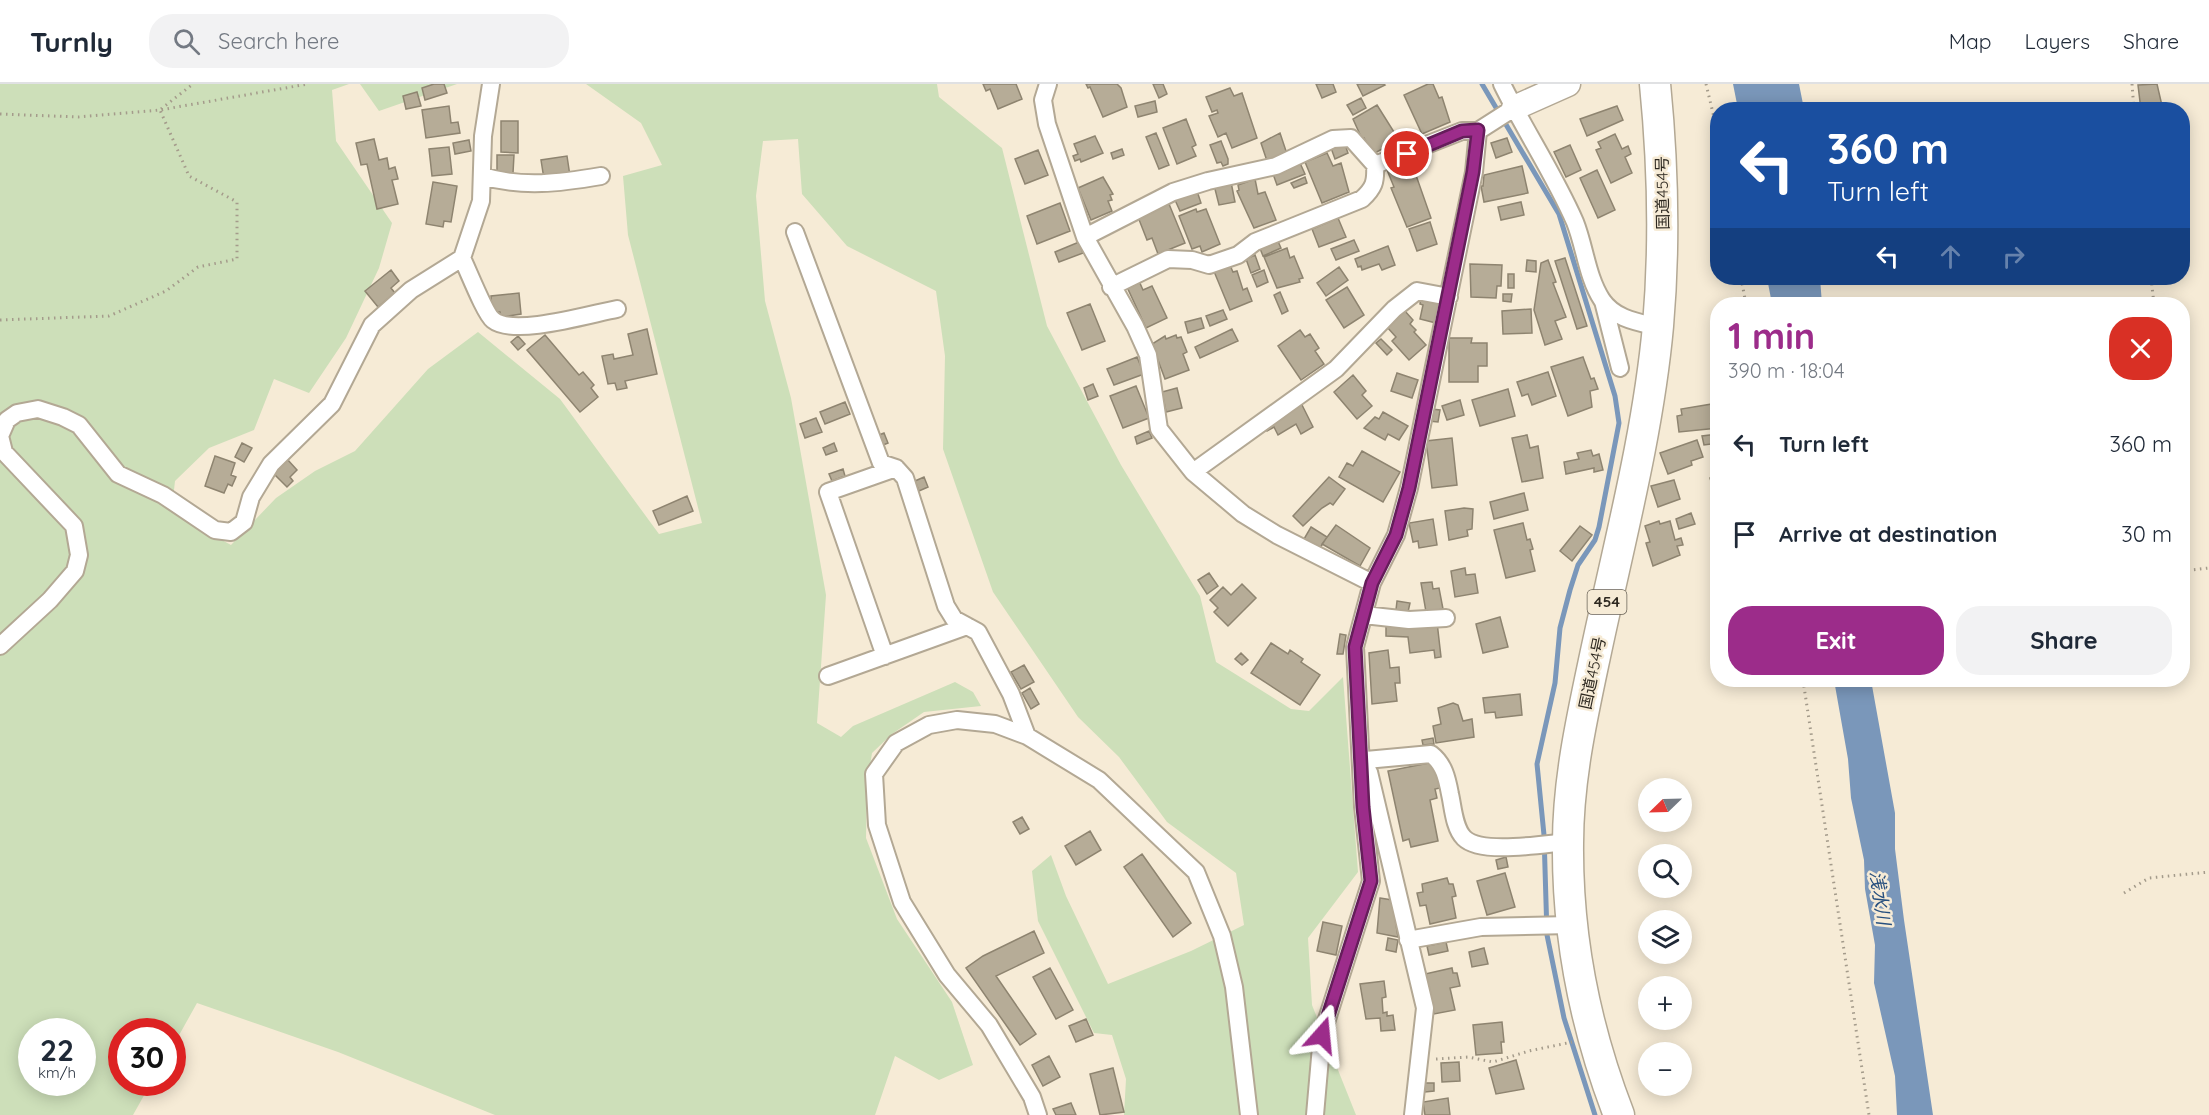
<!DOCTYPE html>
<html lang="en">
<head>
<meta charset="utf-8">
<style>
  :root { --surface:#fff; --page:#f2f2f3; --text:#1f2937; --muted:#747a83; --line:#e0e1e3; --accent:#9c2c8a }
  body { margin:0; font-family:Quicksand,"Noto Sans JP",sans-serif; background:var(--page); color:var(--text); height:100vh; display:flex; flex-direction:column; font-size:22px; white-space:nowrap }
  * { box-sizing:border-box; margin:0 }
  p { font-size:20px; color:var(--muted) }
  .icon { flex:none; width:33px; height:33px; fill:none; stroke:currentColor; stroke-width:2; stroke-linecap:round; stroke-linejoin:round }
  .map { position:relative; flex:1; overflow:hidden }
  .drawer { position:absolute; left:1710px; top:213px; width:480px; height:390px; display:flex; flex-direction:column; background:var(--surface); border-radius:24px; box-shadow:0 3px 15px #0003 }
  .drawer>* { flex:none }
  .banner { position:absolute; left:1710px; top:18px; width:480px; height:183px; border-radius:24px; box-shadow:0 3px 15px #0003; background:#1a4fa0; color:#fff; overflow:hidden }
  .needle { width:39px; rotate:247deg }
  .buttons { position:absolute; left:1638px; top:694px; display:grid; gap:12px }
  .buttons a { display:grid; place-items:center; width:54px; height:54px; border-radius:50%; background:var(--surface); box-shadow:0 3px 15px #0003; font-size:30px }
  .speed { position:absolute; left:18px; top:934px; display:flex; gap:12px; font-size:30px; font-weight:700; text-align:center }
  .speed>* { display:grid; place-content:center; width:78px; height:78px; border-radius:50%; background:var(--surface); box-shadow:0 3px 15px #0003; line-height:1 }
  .speed small { font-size:15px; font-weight:400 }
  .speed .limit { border:9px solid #d22; background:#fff; color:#111 }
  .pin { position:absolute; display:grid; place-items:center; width:51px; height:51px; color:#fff; margin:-26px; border:3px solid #fff; border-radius:50%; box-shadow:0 2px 6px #0007 }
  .me { position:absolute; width:66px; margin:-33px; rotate:18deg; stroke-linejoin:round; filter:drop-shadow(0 0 4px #0008) }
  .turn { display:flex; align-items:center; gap:21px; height:126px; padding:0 18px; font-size:27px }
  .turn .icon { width:78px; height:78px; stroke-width:2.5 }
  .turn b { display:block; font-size:42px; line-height:51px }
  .lanes { display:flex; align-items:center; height:57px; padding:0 18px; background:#0003; justify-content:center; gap:30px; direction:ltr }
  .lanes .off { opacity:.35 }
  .round { display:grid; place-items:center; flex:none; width:63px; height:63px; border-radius:24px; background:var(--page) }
  .overview { display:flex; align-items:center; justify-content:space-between; height:102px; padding:0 18px }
  h1 { font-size:36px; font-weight:800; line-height:45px; color:var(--accent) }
  .primary-button { display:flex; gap:12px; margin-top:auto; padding:12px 18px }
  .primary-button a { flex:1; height:69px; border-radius:24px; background:var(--accent); color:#fff; font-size:24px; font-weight:800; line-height:69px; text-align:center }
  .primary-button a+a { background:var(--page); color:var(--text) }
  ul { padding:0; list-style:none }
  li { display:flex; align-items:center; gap:18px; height:90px; padding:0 18px }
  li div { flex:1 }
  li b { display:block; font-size:22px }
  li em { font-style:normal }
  header { display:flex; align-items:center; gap:36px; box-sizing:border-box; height:84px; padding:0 30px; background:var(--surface); border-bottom:2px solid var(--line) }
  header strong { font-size:28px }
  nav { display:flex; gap:33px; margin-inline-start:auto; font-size:21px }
  .search { width:420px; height:54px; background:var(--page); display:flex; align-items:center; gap:15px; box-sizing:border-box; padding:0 21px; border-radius:24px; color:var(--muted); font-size:22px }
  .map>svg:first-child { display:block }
</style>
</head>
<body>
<header>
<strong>Turnly</strong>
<div class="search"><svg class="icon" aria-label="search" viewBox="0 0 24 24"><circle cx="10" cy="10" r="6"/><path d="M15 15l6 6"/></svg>Search here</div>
<nav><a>Map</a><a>Layers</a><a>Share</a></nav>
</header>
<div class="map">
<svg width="2209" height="1031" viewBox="0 0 2209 1031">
  <rect width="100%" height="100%" fill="#f6ebd6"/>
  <path fill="#cddfb9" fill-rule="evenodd" d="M0,0h349l-17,6 4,51 56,82 -13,45 -33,70 -37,55 -35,-14 -20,51 -45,18 -34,33 -2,18 23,27 35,19 45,-47 39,-27 40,-20 73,-82 50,-37 82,67 99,135 43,-11 -74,-288 -5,-59 39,-11 -21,-42 -55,-39h351l2,13 63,51 45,178 74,139 79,131 16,66 75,47 18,2 34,-34 15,195 -50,66 4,67 44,110h-232l2,-36 -14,-44 -18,-2 -56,-112 -6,-50 19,-16 15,41 42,88 83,-33 53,-26 -8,-52 -69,-51 -48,-65 -41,-40 -85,-125 -50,-143 2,-93 -9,-65 -89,-45 -45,-52 -4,-55 -35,2 -7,55 9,105 26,97 35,197 -9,128 24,14 12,-11 102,-44 18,10 8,14 -57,6 -32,22 -20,19 -5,31 -1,54 31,81 55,83 21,63 -34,15 -44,-24 -20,59h-380l-157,-63 -141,-49 -24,43 -1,-14h-50v51h29l-18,32h-133zM32,948h50v51h-50z
    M360,0h97l-78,27z"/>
  <path fill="#7a97ba" d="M1733,0h66l5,25h-66z
    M1767,194h53l2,26h-50z
    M1834,596h37l24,133v36l9,71 29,195h-36l-2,-39 -21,-93 1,-38 -10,-56 -1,-29 -13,-62 -3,-39z"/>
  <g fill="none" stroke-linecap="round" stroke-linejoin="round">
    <path stroke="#7a97ba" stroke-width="5" d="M1482,0l77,130 56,182 4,27 -20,104 -4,13 -17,25 -8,25 -10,38 -5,55 -18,81 7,71 3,100 17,83 31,97"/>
  </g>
  <path fill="#b6ac97" stroke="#8e8470" stroke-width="1.5" d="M434,0h10l3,9 -22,7 -3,-12z
    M983,0h33l6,15 -24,10 -8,-20 -4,2z
    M1086,0h31l4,4 6,19 -24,10 -13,-30 -2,1z
    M1153,0h10l4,10 -8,4z
    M1316,0h17l3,8 -14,6z
    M1357,0h27l1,1 -22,11z
    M1428,0h5l6,14 3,-1 8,25 -28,12 -18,-39z
    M2157,0l6,26h-22l-3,-25z
    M1230,4l4,8 8,-3 15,45 -25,10 -6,-15 -8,4 -9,-21 9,-3 -1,-3 -5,2 -6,-15z
    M417,8l4,14 -15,3 -3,-13z
    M1361,14l5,10 -13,7 -6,-10z
    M1155,17l2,11 -19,5 -3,-11z
    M1377,21l22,35 -26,14 -9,-16 -2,1 -9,-20z
    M449,22l2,17 7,-1 2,11 -34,5 -4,-28z
    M1617,22l6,14 -36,16 -7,-17z
    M1186,35l10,26 -4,2 4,9 -19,8 -14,-36z
    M501,37h17v32l-17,-1z
    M1156,49l13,32 -10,4 -13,-32z
    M1280,49l7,21 -20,7 -6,-18z
    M1615,50l7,15 6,-3 3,8 -6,3 7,16 -21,10 -15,-33 5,-2 -3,-6z
    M1095,52l8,17 -22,9 -1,-3 -5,2 -2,-5 5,-2 -4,-10z
    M1507,54l5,14 -16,6 -5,-15z
    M374,55l5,21 8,-2 2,11 6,-2 3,12 -6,1 6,24 -21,5 -10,-45 -6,1 -5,-22z
    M469,56l2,11 -16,3 -2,-11z
    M1221,57l7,18v5l-5,2 -2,-4 -4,1 -7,-18z
    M1344,58l4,11 -13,6 -4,-11z
    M1570,61l11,25 -15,7 -12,-25z
    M449,63l3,27 -20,2 -3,-27z
    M1122,65l2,6 -11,4 -2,-6z
    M1038,66l10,25 -23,9 -10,-25z
    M1327,69l6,13 8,-3 8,29 -27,11 -17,-41z
    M497,71h17l-1,18h-16z
    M567,72l3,20 -26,3 -3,-19z
    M1411,77l20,57 -24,9 -16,-39 3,-1 -7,-17z
    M1300,79l5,11 -28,11 -4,-11z
    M1522,82l6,27 -44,9 -3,-16h2l1,-11z
    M1597,86l18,40 -17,8 -18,-40z
    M1103,93l10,17 -3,1 2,5 -4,1 4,10 -21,9 -13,-32z
    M1305,93l2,6 -13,5 -3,-5z
    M1255,95l3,15 7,-2 11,28 -22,8 -17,-37 2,-1 -1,-5z
    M433,98l24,4 -6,36 -7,-1 -1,6 -17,-3z
    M1231,98l4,20 -16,3 -5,-20z
    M1197,107l4,12 -21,8 -5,-11z
    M1521,118l3,13 -23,5 -3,-13z
    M1060,119l10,28 -33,13 -10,-28z
    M1169,120l16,39 -27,11 -6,-16 -5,2 -9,-23z
    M1196,125l1,3 9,-3 14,35 -18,8 -2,-6 -8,3 -13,-33z
    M1338,134l8,19 -27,10 -7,-18z
    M1430,138l7,22 -20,7 -8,-22z
    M1277,155l4,9 -18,8 -4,-10z
    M1354,156l5,11 -23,9 -5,-11z
    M1079,158l4,11 -24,9 -4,-10z
    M1388,162l7,19 -13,5 -3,-6 -17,6 -1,-4 -3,1 -3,-8z
    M1287,164l3,10 4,-2 9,22 -4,1 1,3 -23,6 -13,-31z
    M1255,171l5,14 -9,4 -5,-14z
    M1565,174l22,68 -10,3 -22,-68z
    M1527,176l9,1v11l-10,-1z
    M1548,176l8,22 -3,1 13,34 -11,4 7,18 -17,6 -11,-35 7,-47z
    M1229,179l4,9 4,-1 6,19 4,-2 5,13 -22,9 -17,-41z
    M1470,180l32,1 -1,21h-4l-1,12 -25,-1z
    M1339,183l9,13 -22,16 -9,-13z
    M391,186l8,11 -8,7 4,5 -17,14 -13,-16z
    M1264,186l4,12 -11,5 -5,-12z
    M1508,190h6v14h-6z
    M1139,197l4,9 9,-4 15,32 -21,10 -19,-41z
    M1347,203l17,28 -20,13 -18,-28z
    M1280,208l8,19 -6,3 -8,-19z
    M519,209l2,21 -20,3 -1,-5h-8l-1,-16z
    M1503,210h9l-1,8 -8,-1z
    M1421,212l21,5 -6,22 -16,-4 3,-14 -3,-1z
    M1090,220l15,37 -23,9 -15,-37z
    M1531,225l1,24 -29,1 -1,-23z
    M1223,226l4,9 -17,7 -4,-10z
    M1404,226l9,10 -3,4 6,6 -2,2 12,13 -17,15 -17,-19 4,-4 -9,-10z
    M1201,234l3,10 -16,5 -3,-11z
    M647,245l10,45 -32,7 2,7 -10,2 -2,-7 -7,1 -6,-28 11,-2 1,5 19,-4 -5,-21z
    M1232,245l6,12 -38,17 -5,-11z
    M1300,246l5,7 5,-3 9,14 -4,3 9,13 -23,16 -23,-34z
    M545,251l34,40 4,-3 11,13 -3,3 7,9 -18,15 -53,-62z
    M1176,251l1,3 4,-1 6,15 -4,2 6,16 -24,9 -13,-35 13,-8 1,3z
    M518,252l7,8 -7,6 -7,-8z
    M1449,254h23l-1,5h16v23h-9v16h-29z
    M1381,255l11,11 -5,5 -11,-12z
    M1137,273l7,17 -30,11 -7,-16z
    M1583,273l8,22 3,-1 4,11 -8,2 2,16 -24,9 -17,-49z
    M1548,288l8,24 -24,9 -4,-11 -6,2 -5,-14z
    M1397,289l21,7 -6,18 -21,-7z
    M1353,291l13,16 -4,4 10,11 -15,13 -23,-27z
    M1093,300l5,12 -10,4 -4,-12z
    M1136,302l13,32 -26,10 -13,-32z
    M1177,304l5,20 -16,4 -4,-20z
    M1508,305l7,27 -35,10 -8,-26z
    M1460,316l4,15 -17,5 -5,-14z
    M1300,317l13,26 -12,7 -5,-10 -18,11 -4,-8 -7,4 -3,-5z
    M845,318l5,12 -25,10 -5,-12z
    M1718,319v25l-39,4 -2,-16 5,-1 -1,-6z
    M1431,325l9,1 -2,12 -9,-1z
    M1383,328l25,14 -9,14 -11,-6 -3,6 -21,-12 11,-11 4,2z
    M816,334l6,14 -17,6 -5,-14z
    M1149,347l3,7 -15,6 -2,-7z
    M884,349l4,10 -5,2 -4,-10z
    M1718,350v9l-14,2 -2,-9z
    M1527,351l3,13 8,-2 5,32 -21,4 -10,-44z
    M1452,354l5,47 -25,3 -6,-47z
    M1697,356l6,17 -12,4 1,4 -24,9 -8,-21z
    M242,359l10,5 -8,14 -9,-5z
    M834,359l3,8 -11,4 -3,-7z
    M1591,366l2,6 6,-2 4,16 -9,2v-4l-28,6 -2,-12 15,-3 -2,-6z
    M1362,367l38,21 -17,30 -44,-25 8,-14 6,3z
    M215,372l20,7 -4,12 5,2 -4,9 -4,-2 -4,9 -19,-7z
    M287,375l10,11 -7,7 3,4 -6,6 -14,-14z
    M843,385l2,7 -13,5 -3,-7z
    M1718,392v22h-2l-6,-20z
    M924,393l4,10 -9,4 -4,-10z
    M1329,393l16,12 -12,16 -3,-2 -8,5 -19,18 -10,-10z
    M1674,396l6,19 -22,8 -7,-21z
    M1524,409l4,17 -34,9 -4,-17z
    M687,412l6,15 -34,14 -6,-14z
    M1464,424l9,1 -1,20 -5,1 1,6 -19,4 -4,-29z
    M1691,429l4,11 -16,5 -3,-10z
    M1433,435l4,26 -18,3 -1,-7 -5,1 -4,-19z
    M1659,437l1,3 10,-3 5,19 6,-2 2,7 -6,1 3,9 -27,11 -7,-23 4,-1 -5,-16z
    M1523,439l4,17 3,-1 3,10 -3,1 5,21 -29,7 -12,-48z
    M1336,441l34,23 -10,18 -38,-22z
    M1580,442l12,9 -20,26 -12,-10z
    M1311,443l16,10 -7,11 -16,-9z
    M1465,484l1,7 9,-1 3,19 -23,4 -4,-26z
    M1209,489l9,13 -11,8 -9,-14z
    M1432,498l1,7 6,-1 4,21 -17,3 -5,-29z
    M1242,500l14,14 -28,28 -14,-14 4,-4 -8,-8 13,-13 8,8z
    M1397,517l13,2 -2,9 -12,-2z
    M1500,533l8,30 -25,6 -7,-29z
    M1437,538l4,35 -6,1 -1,-8 -24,3 -2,-16 -22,-1v-12z
    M1340,550l6,1 -3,19h-6z
    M1271,559l17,11 2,-4 13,9 -2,3 19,13 -20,30 -49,-32z
    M1388,566l2,18 9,-1 1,16h-5l2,18 -25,3 -3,-51z
    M1241,569l7,7 -6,5 -7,-6z
    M1024,581l10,17 -13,7 -10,-17z
    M1030,604l9,16 -8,5 -9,-16z
    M1520,610l2,21 -26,3 -1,-6 -10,1 -2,-15z
    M1453,619l5,2 5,16 9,-2 2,18 -38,6 -3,-17 8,-2 -3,-16z
    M1433,654l1,6 -11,1 -1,-5z
    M1434,678l6,26 -5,1 2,9 -7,2 8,41 -27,6 -2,-8 -6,2 -15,-70z
    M1022,733l7,12 -9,5 -7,-12z
    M1090,747l11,19 -25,15 -11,-19z
    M1142,770l49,69 -18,14 -49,-70z
    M1506,773l2,10 -10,2 -2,-9z
    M1505,789l10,34 -28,8 -10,-34z
    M1447,794l2,6h4l3,12 -4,1 4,21 -26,6 -4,-19 -6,1 -3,-13 6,-1 -1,-8z
    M1380,814l12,2 6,37 -21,-4z
    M1323,838l19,4 -6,29 -19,-4z
    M1034,847l10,22 -48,23 40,58 -16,11 -54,-77 17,-12z
    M1388,854l10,2 -2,12 -10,-2z
    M1446,858l2,9 -19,4 -2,-9z
    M1484,864l4,16 -16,3 -3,-15z
    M1050,884l23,42 -17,9 -23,-42z
    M1452,884l1,5h4l3,13 -10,2 5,22 -21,4 -9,-40z
    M1384,897l2,16 -4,1 1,15 4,-1v4l6,-1 2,15 -14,1 -1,-13 -14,1 -6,-35z
    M1086,935l7,16 -17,7 -7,-16z
    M1502,938l2,20h-3l1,11 -26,2 -3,-30z
    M1049,972l11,21 -17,9 -11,-21z
    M1516,976l8,29 -28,5 -7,-26z
    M1459,978l1,19 -18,1 -1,-19z
    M1113,984l11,44 -24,3 -10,-41z
    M1424,999h10v8l-9,1z
    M1448,1014l2,17h-25l-2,-13z
    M1071,1019l5,12h-20l-3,-6z"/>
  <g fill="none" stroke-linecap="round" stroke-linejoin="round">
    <defs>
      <path id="street" d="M1048,0l-5,16 4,24 38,113 50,89 13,29 11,74 34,43 50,42 34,21 95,48
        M1502,0c23,47 52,90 73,138 10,25 12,55 27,78 13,19 35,22 56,27
        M482,92c41,12 78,7 119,0
        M795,148l86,231 15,5 9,10 41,128 8,13 24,13 33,62 16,42
        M1085,153l88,-45 35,-11 68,-15 57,-27 18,-1 24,27 87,-34h16
        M462,174c6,12 23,56 31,62 21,17 97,-6 124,-11
        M1111,203l57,-28 24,1 17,5 29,-10 17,-13 107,-43c12,-11 14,-17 13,-34
        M1603,217l17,67
        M1193,388l143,-103 58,-60 23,-18 32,6
        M1364,531l45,5 37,-2
        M0,562l50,-46 25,-29 4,-16 -5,-29 -70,-74 -4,-16 7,-16 10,-7 21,-4 25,8 16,8 39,49 45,21 52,35 16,2 13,-10 7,-25 20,-33 61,-60 40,-79 39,-35 51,-32 19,-57 2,-65 8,-52
        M885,572l-57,-164 68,-24
        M828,592l139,-50
        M1366,676l65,-6c13,10 16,24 19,40 3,13 4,34 14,44 17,17 79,6 104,4
        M1369,688l56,236 -12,107
        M1408,856l73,-13 90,-2
        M1038,1031l-6,-18 -43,-72 -42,-50 -45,-73 -25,-77 -3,-51 22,-31 33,-18 28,-5 38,4 32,12 72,44 97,92 26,64 12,51 15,128
        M1315,1031l7,-80 49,-154 -8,-74 -8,-160 17,-64 24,-48 13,-47 65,-316 4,-41 36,-23"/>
      <path id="secondary" d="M1514,24l54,-24"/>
      <path id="highway" d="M1619,1031c-34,-88 -52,-177 -51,-272 0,-63 14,-126 27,-187 23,-109 53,-220 63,-330 7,-81 5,-162 -3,-242"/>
    </defs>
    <use href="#street" stroke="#b3a894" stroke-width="20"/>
    <use href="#secondary" stroke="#b3a894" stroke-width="27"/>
    <use href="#highway" stroke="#b3a894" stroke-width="33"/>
    <path stroke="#a49b8b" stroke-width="3" stroke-dasharray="1.5 4.5" stroke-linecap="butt" d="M1706,0l12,50
      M2132,0l2,26
      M161,25l32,-25
      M0,30l78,3 82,-7 148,-26
      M1741,194l5,26
      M2151,194l3,26
      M0,236l109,-4 57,-25 32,-24 39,-8v-57l-48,-26 -29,-66
      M2182,487l27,-3
      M1803,596l66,435
      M2124,809l25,-15 60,-6
      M1436,975l32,-2 25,5 36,-11 43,-9"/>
    <use href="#street" stroke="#fff" stroke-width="16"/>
    <use href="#secondary" stroke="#fff" stroke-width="24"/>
    <use href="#highway" stroke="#fff" stroke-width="30"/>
  </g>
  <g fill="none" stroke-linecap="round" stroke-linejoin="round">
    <defs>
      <path id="route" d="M1322,951l49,-154 -8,-74 -8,-160 17,-64 24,-48 13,-47 64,-316 5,-42 -16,1 -55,23"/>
    </defs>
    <use href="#route" stroke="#651d5a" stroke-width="15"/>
    <use href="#route" stroke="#9c2c8a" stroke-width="10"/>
  </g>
  <g text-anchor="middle" stroke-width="5" stroke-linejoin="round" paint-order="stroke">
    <rect fill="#f6ebd6" stroke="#696257" stroke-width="1.5" x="1587.5" y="506" width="39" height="24" rx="4.5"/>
    <g font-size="15" font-weight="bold" fill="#2d2820">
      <text x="1607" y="523">454</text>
    </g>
    <g font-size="16" fill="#2d2820" stroke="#f6ebd6">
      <text transform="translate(1662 109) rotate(-91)" y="6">国道454号</text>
      <text transform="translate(1592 589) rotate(-78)" y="6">国道454号</text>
    </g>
    <g font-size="18" font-style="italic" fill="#264f7e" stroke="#f6ebd6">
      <text transform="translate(1880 814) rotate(82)" y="6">浅水川</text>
    </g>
  </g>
</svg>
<div class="buttons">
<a><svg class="needle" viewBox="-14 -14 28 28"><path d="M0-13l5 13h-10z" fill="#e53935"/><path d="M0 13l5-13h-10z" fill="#747a83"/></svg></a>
<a><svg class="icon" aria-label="search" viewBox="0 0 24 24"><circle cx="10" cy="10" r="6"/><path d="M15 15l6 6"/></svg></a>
<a><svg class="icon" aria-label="layers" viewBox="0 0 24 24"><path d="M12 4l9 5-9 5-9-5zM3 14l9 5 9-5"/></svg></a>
<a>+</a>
<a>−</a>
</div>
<div class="speed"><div>22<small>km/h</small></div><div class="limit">30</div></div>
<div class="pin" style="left:1407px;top:70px;background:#d93025"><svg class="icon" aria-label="arrive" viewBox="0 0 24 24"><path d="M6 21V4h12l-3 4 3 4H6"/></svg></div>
<svg class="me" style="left:1322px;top:951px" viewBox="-20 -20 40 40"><path d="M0-17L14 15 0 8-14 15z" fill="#9c2c8a" stroke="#fff" stroke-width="4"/></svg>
<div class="banner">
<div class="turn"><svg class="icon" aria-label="left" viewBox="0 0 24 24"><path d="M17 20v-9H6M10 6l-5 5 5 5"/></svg><div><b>360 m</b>Turn left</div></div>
<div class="lanes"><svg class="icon" aria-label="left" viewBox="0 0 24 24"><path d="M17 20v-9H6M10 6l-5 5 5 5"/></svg><svg class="icon off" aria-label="ahead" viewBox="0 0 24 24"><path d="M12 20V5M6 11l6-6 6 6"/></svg><svg class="icon off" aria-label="right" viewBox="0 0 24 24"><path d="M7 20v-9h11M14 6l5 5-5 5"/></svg></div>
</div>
<section class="drawer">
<div class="overview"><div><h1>1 min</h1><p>390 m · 18:04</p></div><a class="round" style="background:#d93025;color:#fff"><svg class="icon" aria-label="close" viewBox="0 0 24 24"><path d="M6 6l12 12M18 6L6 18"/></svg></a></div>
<ul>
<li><svg class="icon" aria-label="left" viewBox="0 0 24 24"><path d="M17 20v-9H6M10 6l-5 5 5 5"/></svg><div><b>Turn left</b></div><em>360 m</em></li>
<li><svg class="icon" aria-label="arrive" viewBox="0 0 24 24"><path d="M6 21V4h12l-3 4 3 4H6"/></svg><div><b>Arrive at destination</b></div><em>30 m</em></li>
</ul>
<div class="primary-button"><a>Exit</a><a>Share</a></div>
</section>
</div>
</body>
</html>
